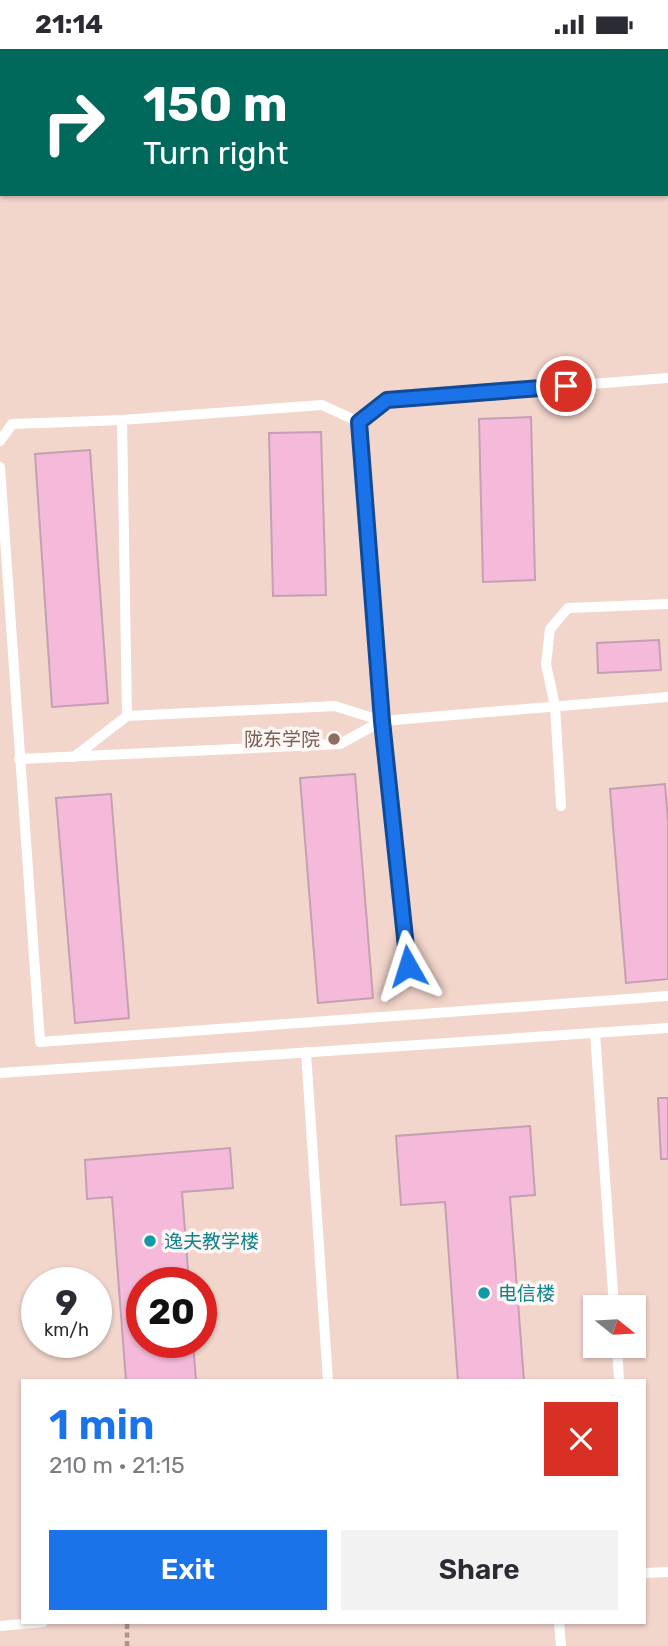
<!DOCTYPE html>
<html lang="en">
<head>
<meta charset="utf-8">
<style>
  :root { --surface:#fff; --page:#f2f2f3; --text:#2b2b33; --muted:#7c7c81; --accent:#1a73e8 }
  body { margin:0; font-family:Rubik,"Noto Sans SC",sans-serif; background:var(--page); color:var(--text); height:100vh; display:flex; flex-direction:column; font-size:26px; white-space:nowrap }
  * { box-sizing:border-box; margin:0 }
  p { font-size:23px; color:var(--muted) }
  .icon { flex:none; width:38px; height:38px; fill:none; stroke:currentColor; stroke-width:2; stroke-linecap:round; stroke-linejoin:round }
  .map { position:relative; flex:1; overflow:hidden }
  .panel { position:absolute; left:21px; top:1330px; width:625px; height:245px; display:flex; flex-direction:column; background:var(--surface); border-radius:0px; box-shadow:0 2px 5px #0004 }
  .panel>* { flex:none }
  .guide { position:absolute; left:0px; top:0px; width:668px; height:147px; box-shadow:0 2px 5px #0004; background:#00695c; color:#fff; overflow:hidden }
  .needle { width:46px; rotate:108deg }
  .buttons { position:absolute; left:583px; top:1246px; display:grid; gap:14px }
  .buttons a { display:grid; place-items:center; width:63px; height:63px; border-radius:0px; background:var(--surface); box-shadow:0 2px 5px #0004; font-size:35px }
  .speed { position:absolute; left:21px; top:1218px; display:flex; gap:14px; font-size:35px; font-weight:700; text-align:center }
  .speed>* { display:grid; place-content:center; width:91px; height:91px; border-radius:50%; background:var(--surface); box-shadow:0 2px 5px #0004; line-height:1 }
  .speed small { font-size:18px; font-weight:400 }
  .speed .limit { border:10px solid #d22; background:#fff; color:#111 }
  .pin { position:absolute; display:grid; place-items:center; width:60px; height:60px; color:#fff; margin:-30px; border:4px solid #fff; border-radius:50%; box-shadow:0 2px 7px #0007 }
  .me { position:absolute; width:77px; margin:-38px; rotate:354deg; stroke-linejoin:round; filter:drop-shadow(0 0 5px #0008) }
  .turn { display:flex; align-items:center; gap:24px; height:147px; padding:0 28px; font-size:32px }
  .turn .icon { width:91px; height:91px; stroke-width:2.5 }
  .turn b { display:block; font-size:49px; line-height:60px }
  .round { display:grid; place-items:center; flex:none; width:74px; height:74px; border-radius:0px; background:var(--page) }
  .headline { display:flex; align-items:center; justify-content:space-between; height:119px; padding:0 28px }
  h1 { font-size:42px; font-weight:600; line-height:52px; color:var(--accent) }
  .primary-button { display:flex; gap:14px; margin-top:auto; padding:14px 28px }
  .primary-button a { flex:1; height:80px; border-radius:0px; background:var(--accent); color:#fff; font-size:28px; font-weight:600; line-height:80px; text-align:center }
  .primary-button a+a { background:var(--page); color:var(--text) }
  .status { display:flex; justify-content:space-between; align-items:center; height:49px; padding:0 35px; background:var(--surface); direction:ltr }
  .status svg { height:19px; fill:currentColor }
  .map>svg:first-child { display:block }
</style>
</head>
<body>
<div class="status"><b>21:14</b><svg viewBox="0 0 49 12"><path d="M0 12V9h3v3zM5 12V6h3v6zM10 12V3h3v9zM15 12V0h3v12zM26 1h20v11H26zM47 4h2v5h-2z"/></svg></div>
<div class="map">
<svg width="668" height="1597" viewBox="0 0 668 1597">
  <rect width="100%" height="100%" fill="#fee6dd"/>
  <path fill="#f2d5cb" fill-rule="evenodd" d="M0,6l2,139h665l1,-87v1539h-668zM37,1234h59v59h-59zM142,1234h59v59h-59zM595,1258h39v39h-39zM23,1332h621v241h-621z"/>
  <path fill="#f5bad9" stroke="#c3a0b2" stroke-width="2" d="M531,368l4,163 -52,2 -4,-163z
    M321,383l5,163 -53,1 -4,-163z
    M90,401l18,253 -56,4 -17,-253z
    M659,591l2,30 -63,3 -1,-30z
    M355,725l18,224 -55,5 -18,-225z
    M665,735l3,37v158l-42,4 -16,-194z
    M111,745l18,224 -54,5 -19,-225z
    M658,1049h10v61h-7z
    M530,1077l5,69 -25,2 14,184h-66l-13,-179 -44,3 -5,-69z
    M230,1099l3,40 -51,4 7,91h-47v59h51l3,39h-70l-14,-184 -25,2 -2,-39z"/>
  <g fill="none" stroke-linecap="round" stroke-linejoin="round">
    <path stroke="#aa968f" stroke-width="4.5" stroke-dasharray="5 3.5" stroke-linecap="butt" d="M127,1597v-24"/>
    <path stroke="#fff" stroke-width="10" d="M122,371l5,296
      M359,373l23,299 26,245
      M0,392l12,-17 110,-4 200,-15 37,17 29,-22 280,-22
      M0,418l40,575 628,-46
      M382,672l286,-24
      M19,710l321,-15 42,-23 -47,-15 -208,10 -53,41
      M561,757l-6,-100 -9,-42 4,-35 18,-21 100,-4
      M595,984l19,274
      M306,1003l22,329
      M0,1024l668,-45
      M617,1297l2,35
      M644,1524l24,-1
      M559,1573l2,24
      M0,1577l43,-4"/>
    <path stroke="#fff" stroke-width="32" d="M283,0l22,2
      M667,29h1"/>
  </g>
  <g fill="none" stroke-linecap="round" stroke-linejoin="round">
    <defs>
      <path id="route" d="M408,917l-26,-245 -23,-299 28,-22 179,-14"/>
    </defs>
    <use href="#route" stroke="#114b97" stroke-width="18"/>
    <use href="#route" stroke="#1a73e8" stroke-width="12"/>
  </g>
  <circle fill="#8d6e63" stroke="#fff7f4" stroke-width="2.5" cx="334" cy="690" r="7"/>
  <g fill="#0f9aa8" stroke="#fff7f4" stroke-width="2.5">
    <circle cx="150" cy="1192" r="7"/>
    <circle cx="484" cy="1244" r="7"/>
  </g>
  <g text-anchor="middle" stroke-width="7" stroke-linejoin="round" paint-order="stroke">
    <g font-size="19" fill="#785e54" stroke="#fff7f4" text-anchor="end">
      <text x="320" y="697">陇东学院</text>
    </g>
    <g font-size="19" fill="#0d838f" stroke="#fff7f4" text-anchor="start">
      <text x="164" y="1199">逸夫教学楼</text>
      <text x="498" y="1251">电信楼</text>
    </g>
  </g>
</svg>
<div class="buttons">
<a><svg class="needle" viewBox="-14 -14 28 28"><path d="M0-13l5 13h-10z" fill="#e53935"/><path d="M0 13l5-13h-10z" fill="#7c7c81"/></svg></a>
</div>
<div class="speed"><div>9<small>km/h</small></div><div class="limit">20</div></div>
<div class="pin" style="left:566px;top:337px;background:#d93025"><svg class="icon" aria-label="arrive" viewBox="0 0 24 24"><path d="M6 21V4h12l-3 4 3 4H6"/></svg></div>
<svg class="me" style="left:408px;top:917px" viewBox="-20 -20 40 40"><path d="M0-17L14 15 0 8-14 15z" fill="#1a73e8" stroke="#fff" stroke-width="4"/></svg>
<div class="guide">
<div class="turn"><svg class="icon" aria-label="right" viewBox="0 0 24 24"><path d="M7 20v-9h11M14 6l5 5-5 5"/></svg><div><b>150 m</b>Turn right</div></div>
</div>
<section class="panel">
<div class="headline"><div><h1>1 min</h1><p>210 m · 21:15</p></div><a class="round" style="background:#d93025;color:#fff"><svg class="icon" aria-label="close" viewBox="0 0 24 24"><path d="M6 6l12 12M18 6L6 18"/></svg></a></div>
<div class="primary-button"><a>Exit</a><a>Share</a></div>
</section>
</div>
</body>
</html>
